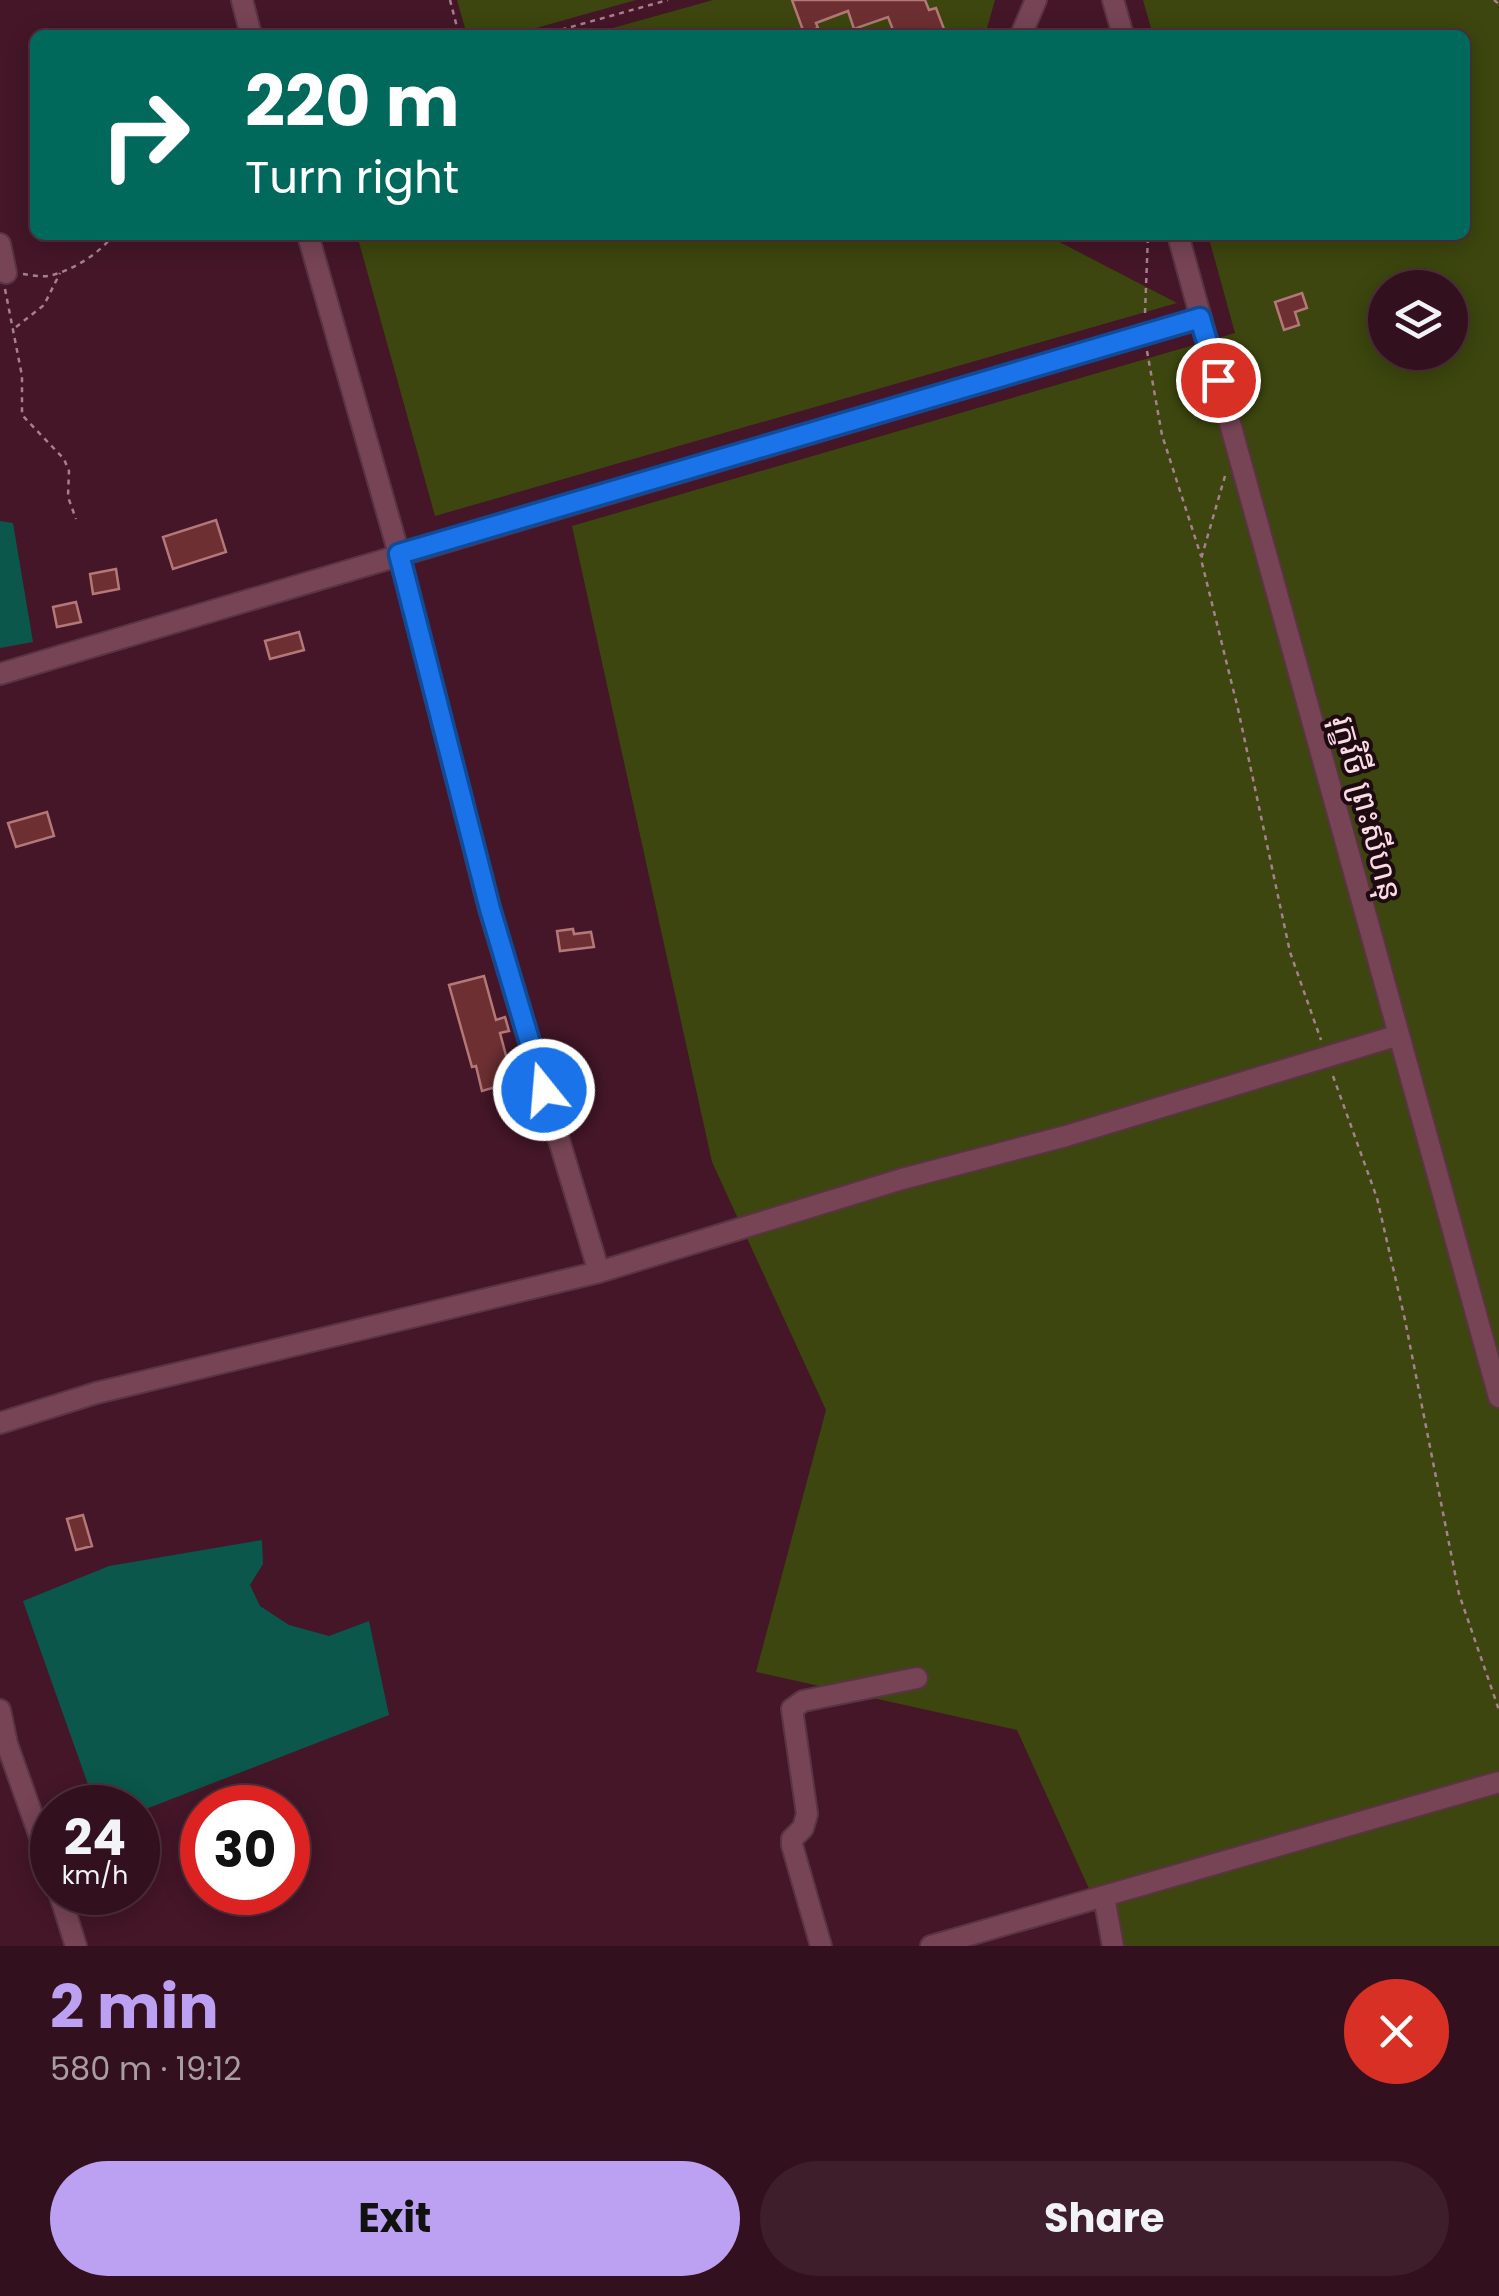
<!DOCTYPE html>
<html lang="en">
<head>
<meta charset="utf-8">
<style>
  :root { --surface:#33101e; --page:#3e1e2b; --text:#f1f3f6; --muted:#a99da4; --line:#4e303c; --accent:#bca0f2 }
  body { margin:0; font-family:Poppins,"Noto Sans Khmer",sans-serif; background:var(--page); color:var(--text); height:100vh; display:flex; flex-direction:column; font-size:38px; white-space:nowrap }
  * { box-sizing:border-box; margin:0 }
  p { font-size:32px; color:var(--muted) }
  .icon { flex:none; width:55px; height:55px; fill:none; stroke:currentColor; stroke-width:2; stroke-linecap:round; stroke-linejoin:round }
  .map { position:relative; height:1946px; overflow:hidden }
  .drawer { display:flex; flex-direction:column; background:var(--surface); flex:1 }
  .drawer>* { flex:none }
  .banner { position:absolute; left:30px; top:30px; width:1440px; height:210px; border-radius:15px; box-shadow:0 5px 25px #0003,0 0 0 2px var(--line); background:#00695c; color:#fff; overflow:hidden }
  .tools { position:absolute; left:1368px; top:270px; display:grid; gap:20px }
  .tools a { display:grid; place-items:center; width:100px; height:100px; border-radius:50%; background:var(--surface); box-shadow:0 5px 25px #0003,0 0 0 2px var(--line); font-size:50px }
  .speed { position:absolute; left:30px; top:1785px; display:flex; gap:20px; font-size:50px; font-weight:700; text-align:center }
  .speed>* { display:grid; place-content:center; width:130px; height:130px; border-radius:50%; background:var(--surface); box-shadow:0 5px 25px #0003,0 0 0 2px var(--line); line-height:1 }
  .speed small { font-size:25px; font-weight:400 }
  .speed .limit { border:15px solid #d22; background:#fff; color:#111 }
  .pin { position:absolute; display:grid; place-items:center; width:85px; height:85px; color:#fff; margin:-42px; border:5px solid #fff; border-radius:50%; box-shadow:0 2px 10px #0007 }
  .me { position:absolute; width:110px; margin:-55px; rotate:343deg; stroke-linejoin:round; filter:drop-shadow(0 0 8px #0008) }
  .turn { display:flex; align-items:center; gap:35px; height:210px; padding:0 50px; font-size:45px }
  .turn .icon { width:130px; height:130px; stroke-width:2.5 }
  .turn b { display:block; font-size:70px; line-height:85px }
  .round { display:grid; place-items:center; flex:none; width:105px; height:105px; border-radius:52px; background:var(--page) }
  .headline { display:flex; align-items:center; justify-content:space-between; height:170px; padding:0 50px }
  h1 { font-size:60px; font-weight:700; line-height:75px; color:var(--accent) }
  .action { display:flex; gap:20px; margin-top:auto; padding:20px 50px }
  .action a { flex:1; height:115px; border-radius:60px; background:var(--accent); color:#111; font-size:40px; font-weight:700; line-height:115px; text-align:center }
  .action a+a { background:var(--page); color:var(--text) }
  .map>svg:first-child { display:block }
</style>
</head>
<body>
<div class="map">
<svg width="1499" height="1946" viewBox="0 0 1499 1946">
  <rect width="100%" height="100%" fill="#441628"/>
  <path fill="#3c460e" fill-rule="evenodd" d="M457,0h179l-125,35h-44z
    M713,0h282l-10,35h-397z
    M1143,0h356v1946h-384l-98,-216 -261,-58 70,-262 -114,-248 -140,-636 663,-193 -27,-98h257v-200h-312zM1385,288h65v64h-65z
    M357,235h689l131,68 -742,213z"/>
  <path fill="#0b574b" d="M0,521l13,2 20,119 -33,6z
    M262,1540l1,24 -13,21 10,21 29,19 40,11 40,-15 20,94 -251,97v-4l-42,-1 -73,-206 86,-35z"/>
  <path fill="#6d2f32" stroke="#b37878" stroke-width="2.5" d="M792,0h133l4,10 7,-2 8,21 -8,3 1,3h-42l-7,-18 -34,12 -6,-18 -32,12 2,5 -14,5z
    M1302,293l5,15 -12,4 4,13 -15,5 -9,-28z
    M216,520l10,32 -53,17 -10,-32z
    M116,569l3,20 -26,5 -3,-20z
    M76,602l5,20 -24,5 -4,-20z
    M299,632l5,18 -34,9 -5,-18z
    M47,812l7,24 -38,11 -8,-24z
    M573,929l1,5 17,-2 3,15 -34,4 -3,-20z
    M484,976l12,44 9,-3 4,14 -9,2 13,49 -31,9 -6,-25 -4,1 -23,-82z
    M83,1515l9,31 -16,4 -9,-31z"/>
  <g fill="none" stroke-linecap="round" stroke-linejoin="round">
    <defs>
      <path id="minor" d="M242,0l9,35
        M1113,0l10,35
        M1021,35l15,-35
        M308,235l91,319 90,355 110,363
        M1178,235l321,1162
        M0,244l6,29
        M0,674l1200,-356
        M0,1423l96,-30 503,-121 303,-93 164,-43 333,-101
        M0,1710l7,34 45,127
        M59,1892l17,54
        M1104,1897l9,49
        M821,1946l-29,-101v-6l11,-11 4,-14 -15,-105 11,-8 114,-23
        M931,1946l568,-164"/>
    </defs>
    <use href="#minor" stroke="#5a3443" stroke-width="24"/>
    <path stroke="#a6808d" stroke-width="2.5" stroke-dasharray="5 5" stroke-linecap="butt" d="M450,0l9,35
      M1494,0l5,4
      M542,35l126,-35
      M23,274c8,1 17,3 25,2 22,-4 53,-23 65,-41
      M5,289l17,87v39l42,44 5,12 -1,26 8,22
      M1145,313l3,-78
      M16,327l28,-22 16,-32
      M1147,351l15,84 39,121
      M1225,476l-24,83 37,150 52,243 31,88
      M1333,1076l44,122 28,122 54,274 40,116"/>
    <use href="#minor" stroke="#745" stroke-width="20"/>
  </g>
  <g fill="none" stroke-linecap="round" stroke-linejoin="round">
    <defs>
      <path id="route" d="M544,1090l-54,-181 -91,-355 801,-236 18,62"/>
    </defs>
    <use href="#route" stroke="#114b97" stroke-width="25"/>
    <use href="#route" stroke="#1a73e8" stroke-width="18"/>
  </g>
  <g text-anchor="middle" stroke-width="8" stroke-linejoin="round" paint-order="stroke">
    <g font-size="32" fill="#fadae3" stroke="#1e0a11">
      <text transform="translate(1367 808) rotate(75)" y="11">រុក្ខវិថី ព្រះសីហនុ</text>
    </g>
  </g>
</svg>
<div class="tools">
<a><svg class="icon" aria-label="layers" viewBox="0 0 24 24"><path d="M12 4l9 5-9 5-9-5zM3 14l9 5 9-5"/></svg></a>
</div>
<div class="speed"><div>24<small>km/h</small></div><div class="limit">30</div></div>
<div class="pin" style="left:1218px;top:380px;background:#d93025"><svg class="icon" aria-label="arrive" viewBox="0 0 24 24"><path d="M6 21V4h12l-3 4 3 4H6"/></svg></div>
<svg class="me" style="left:544px;top:1090px" viewBox="-20 -20 40 40"><circle r="17" fill="#1a73e8" stroke="#fff" stroke-width="3"/><path d="M0-11L8 9 0 5-8 9z" fill="#fff"/></svg>
<div class="banner">
<div class="turn"><svg class="icon" aria-label="right" viewBox="0 0 24 24"><path d="M7 20v-9h11M14 6l5 5-5 5"/></svg><div><b>220 m</b>Turn right</div></div>
</div>
</div>
<section class="drawer">
<div class="headline"><div><h1>2 min</h1><p>580 m · 19:12</p></div><a class="round" style="background:#d93025;color:#fff"><svg class="icon" aria-label="close" viewBox="0 0 24 24"><path d="M6 6l12 12M18 6L6 18"/></svg></a></div>
<div class="action"><a>Exit</a><a>Share</a></div>
</section>
</body>
</html>
